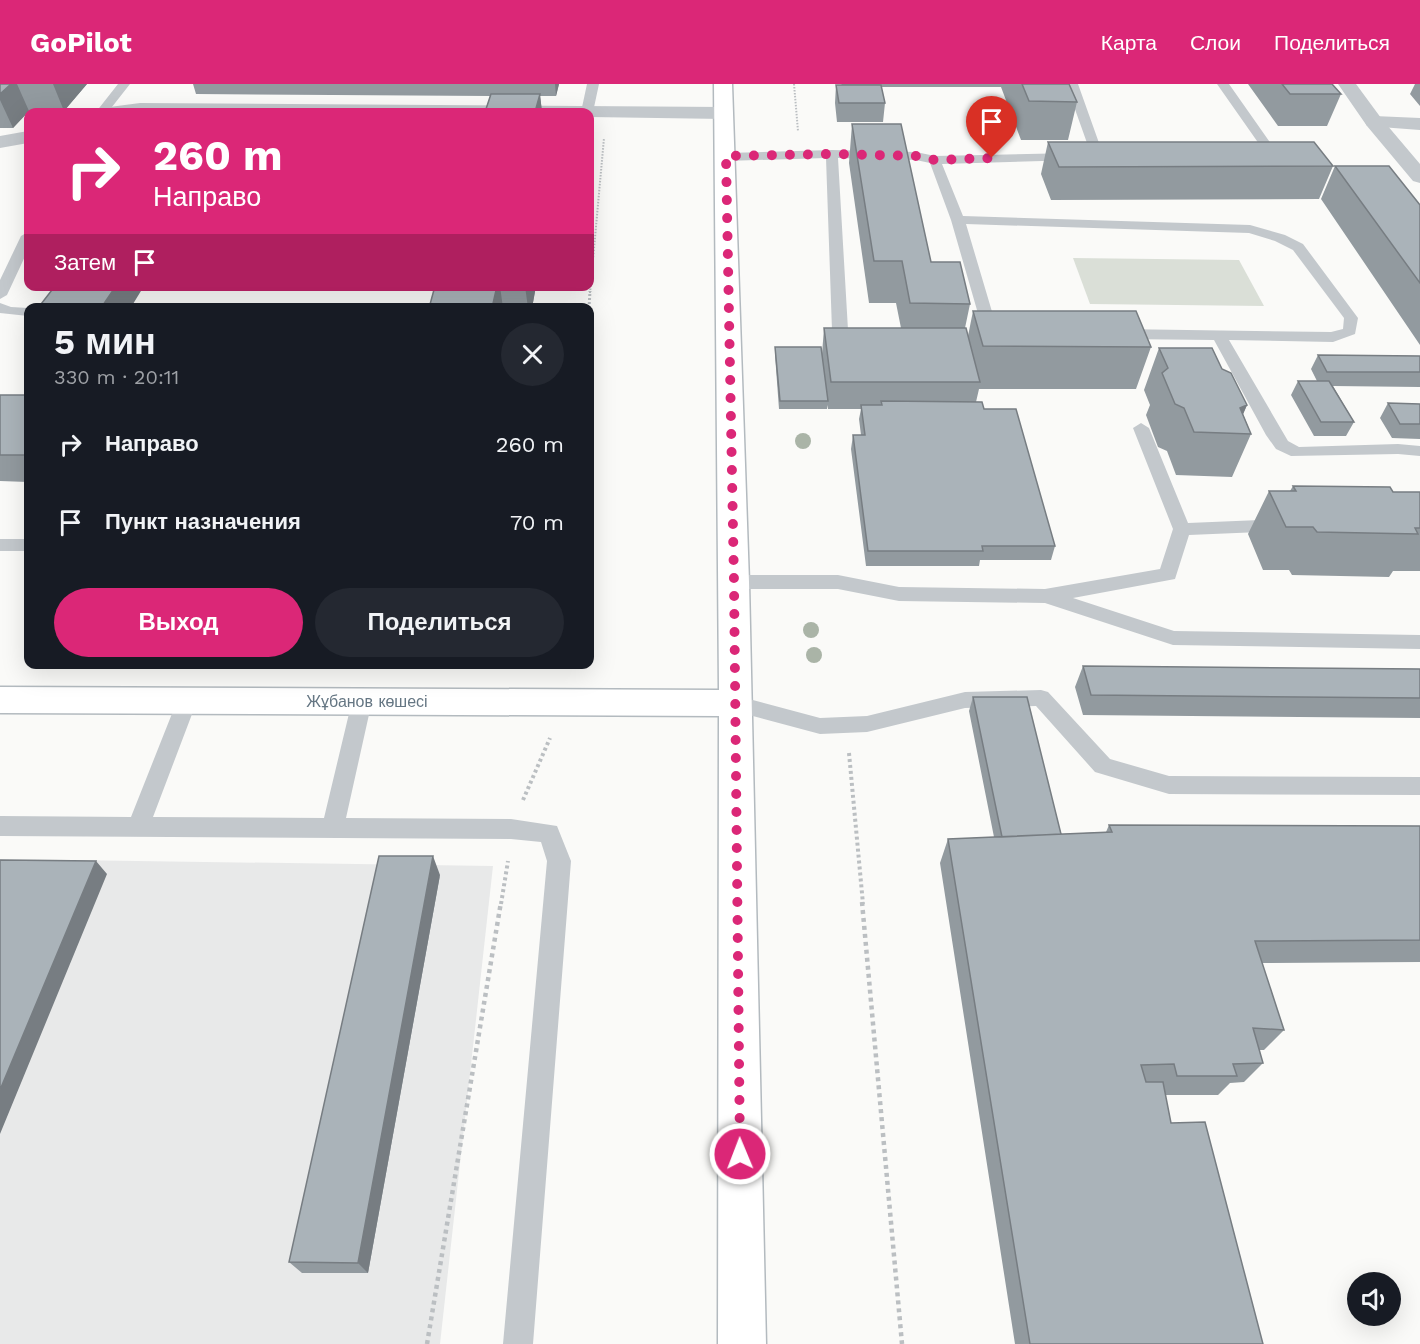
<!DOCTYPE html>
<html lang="ru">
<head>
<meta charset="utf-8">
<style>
  :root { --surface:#171b24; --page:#242831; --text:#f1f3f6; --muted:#9ea1a6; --accent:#db2777 }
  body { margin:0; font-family:"Work Sans",sans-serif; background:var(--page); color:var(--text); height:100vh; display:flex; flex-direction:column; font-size:22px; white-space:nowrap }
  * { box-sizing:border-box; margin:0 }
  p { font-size:20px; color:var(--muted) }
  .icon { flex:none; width:33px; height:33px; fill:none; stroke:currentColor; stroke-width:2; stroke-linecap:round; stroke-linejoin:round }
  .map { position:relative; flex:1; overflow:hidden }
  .side { position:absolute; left:24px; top:219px; width:570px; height:366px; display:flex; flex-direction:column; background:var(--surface); border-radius:12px; box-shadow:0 6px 24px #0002 }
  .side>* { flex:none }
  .guide { position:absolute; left:24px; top:24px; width:570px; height:183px; border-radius:12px; box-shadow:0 6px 24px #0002; background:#db2777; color:#fff; overflow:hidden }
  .tools { position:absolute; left:1347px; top:1188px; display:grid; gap:12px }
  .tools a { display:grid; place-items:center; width:54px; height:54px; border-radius:50%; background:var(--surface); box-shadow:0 6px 24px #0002; font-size:30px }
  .pin { position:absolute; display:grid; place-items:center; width:51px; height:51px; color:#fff; margin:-62px -26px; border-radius:50% 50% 50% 0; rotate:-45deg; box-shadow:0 0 6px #0007 }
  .pin .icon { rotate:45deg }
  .me { position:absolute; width:66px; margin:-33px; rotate:359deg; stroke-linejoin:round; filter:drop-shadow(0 0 4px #0008) }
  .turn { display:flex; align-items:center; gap:21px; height:126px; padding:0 30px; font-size:27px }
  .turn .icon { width:78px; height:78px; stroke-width:2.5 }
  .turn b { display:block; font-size:42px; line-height:51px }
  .then { display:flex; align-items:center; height:57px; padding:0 30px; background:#0003; gap:12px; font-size:22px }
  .round { display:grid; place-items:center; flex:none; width:63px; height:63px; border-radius:32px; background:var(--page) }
  .headline { display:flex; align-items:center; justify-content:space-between; height:102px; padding:0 30px }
  h1 { font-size:36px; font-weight:700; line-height:45px }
  .action { display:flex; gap:12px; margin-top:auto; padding:12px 30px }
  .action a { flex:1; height:69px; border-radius:36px; background:var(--accent); color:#fff; font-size:24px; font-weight:700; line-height:69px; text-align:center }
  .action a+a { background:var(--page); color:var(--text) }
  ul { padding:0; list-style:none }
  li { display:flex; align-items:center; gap:18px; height:78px; padding:0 30px }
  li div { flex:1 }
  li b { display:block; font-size:22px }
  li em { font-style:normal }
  header { display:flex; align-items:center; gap:36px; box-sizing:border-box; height:84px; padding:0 30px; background:var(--accent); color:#fff }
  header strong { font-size:28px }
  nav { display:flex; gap:33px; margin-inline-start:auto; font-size:21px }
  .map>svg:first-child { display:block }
</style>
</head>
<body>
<header>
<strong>GoPilot</strong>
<nav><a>Карта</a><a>Слои</a><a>Поделиться</a></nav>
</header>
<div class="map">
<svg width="1420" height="1260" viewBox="0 0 1420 1260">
  <rect width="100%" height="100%" fill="#fafaf8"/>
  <path fill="#e8e9e9" d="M0,775l493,7 -53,478h-440z"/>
  <path fill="#dadfd7" d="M1073,174l166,2 25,46 -174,-2z"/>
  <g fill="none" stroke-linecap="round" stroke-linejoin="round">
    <defs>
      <path id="secondary" d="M714,0h18l17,498 17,762h-48l1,-628 -719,-3v-26l719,3z"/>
    </defs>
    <use href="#secondary" stroke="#b3babf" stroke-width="3"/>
    <path stroke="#bbbfc2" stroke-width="2" stroke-dasharray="1.5 1.5" stroke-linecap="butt" d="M794,0l4,47
      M590,209l14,-155"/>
    <path stroke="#bbbfc2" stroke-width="3" stroke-dasharray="2 2" stroke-linecap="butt" d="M589,224l1,-17"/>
    <path stroke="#bbbfc2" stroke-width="4" stroke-dasharray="3 3" stroke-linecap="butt" d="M849,669l14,151
      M523,716l27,-62
      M501,820l7,-43"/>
    <path stroke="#bbbfc2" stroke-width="4.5" stroke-dasharray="4 4" stroke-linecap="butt" d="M862,818l40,442
      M427,1260l74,-442"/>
    <path fill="#c3c8cc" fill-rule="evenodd" d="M118,0h12l-22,28h-12z
      M587,0h12l-6,28 -3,3v-3h-9z
      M1066,0h12l26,73 -2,3h-8l-2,-3z
      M1217,0h12l52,74 -2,3h-8z
      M832,66l84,2 19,4 138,-3 4,1 2,3 -2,3 -135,4 21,52 287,9 35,10 18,9 55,74 -3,16 -22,8 -104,-2 59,101 11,6 99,-3 22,2v10l-22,-2 -107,2 -15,-7 -10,-14 -52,-95 -95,-1 -8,-5 8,-5 212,3 12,-3 1,-11 -51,-68 -18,-9 -26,-8 -283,-9 27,91 20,13 -8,5 -26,-16 -28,-97 -21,-57 -14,-3 -78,-2 10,172 -8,5 -5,-2 -3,-3 -6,-172 -100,3 -6,-4 6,-4z
      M28,148v18l-21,45 -7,4v-19l21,-44z
      M0,219l11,4 17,1v8l-28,-3z
      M1141,339l8,5 39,95 93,-4 6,2 3,4 -3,4 -6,2 -92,4 -14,44 -102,19 101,33 246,4v14l-247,-4 -128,-42 -146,-2 -61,-12h-104l-7,-2 -2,-5 2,-5 7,-2h104l61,12 146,2 115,-20 13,-40 -40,-101z
      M0,455h28v12h-28z
      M1041,606l7,2 62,67 59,17 251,1v18l-251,-1 -74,-22 -59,-66 -71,2 -98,24 -47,2 -93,-25 -3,-6 3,-6 7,-2 86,23 47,-2 98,-24z
      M187,609l7,2 3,6 -44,116 171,1 28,-117 3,-6 7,-2 7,2 3,6 -26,117 165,1 46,7 14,35 -38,483h-30l44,-483 -6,-19 -30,-3 -511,-3v-20l131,1 46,-116 3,-6z"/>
    <path fill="#c3c8cc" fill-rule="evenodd" d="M140,19l584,4 7,2 2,4 -2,4 -7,2 -134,-2v-5h-490l2,-4z
      M1374,32l46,2v12l-53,-4 -2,-4 2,-4z
      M28,47v12l-28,5v-12z"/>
    <path fill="#c3c8cc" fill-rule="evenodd" d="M1338,0h18l25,34 39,46v19l-7,-2 -46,-55z"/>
    <use href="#secondary" fill="#fff" fill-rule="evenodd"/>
  </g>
  <g fill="#aab4a7">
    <circle cx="803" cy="357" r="8"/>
    <circle cx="811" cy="546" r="8"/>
    <circle cx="814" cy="571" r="8"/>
  </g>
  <path fill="#929a9f" d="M0,0h87l-23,27h-35l-16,17h-13z
    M193,0h366l-3,12h-16l2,16h-57l5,-16 -294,-2z
    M841,0h228l8,18 -9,38h-47l-20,-53h-120l4,16 -2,19h-46l-2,-19 1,-18h6z
    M1248,0h84l9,10 -14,32h-49z
    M1415,0h5v22l-10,-12z
    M852,40l79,138 39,42 -5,24 3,8 5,-25 178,36 -15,42h-157l-3,13 8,7 71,137 -4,14h-71l-1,6h-113l-15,-117 2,-14h8l-2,-16 2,-10h-33v-4l-1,4h-48l-4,-54v-8l47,7 2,-26h77l-5,-25h-27l-20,-140z
    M1048,58l285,24 -14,33 -268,1 -10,-26z
    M1335,82l85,39v140l-99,-146z
    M435,202h101l-4,22h-103z
    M1159,264l63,21 25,36 -4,9 8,20 -19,43 -56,-2 -9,-24 -9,-4 -12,-32 4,-10 -6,-15z
    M1318,271l102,1v31l-87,-1 21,36 -8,14h-32l-23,-41 7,-14h19l-6,-12z
    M0,311h28v87l-28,-1z
    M1388,319l32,1v35l-28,-1 -12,-20z
    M1293,402l100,6h27v79h-27l-4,6 -97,-2 -3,-5h-26l-15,-36 21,-43h21z
    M1083,582l337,3v49l-337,-3 -8,-28z
    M973,613l88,137 45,-2 3,-7 311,1v136l-158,1 22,67 -20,20h-5l4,13 -19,19 -14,1 -12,12h-53l6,28 92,221h-248l-75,-481 8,-24 46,-2 -25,-126z
    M440,791l-72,398h-66l-13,-11z"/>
  <path fill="#777d82" d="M11,0h6l12,27 -16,17 -13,-28v-6z
    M53,0h34l-23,27z
    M555,0h4l-3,12z
    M540,10l2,18h-7z
    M116,202h28l-11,18 1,4h-33z
    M497,202h3l3,22h-11z
    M525,202h11l-4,22h-4z
    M1247,321l-12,28 5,-25z
    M433,772l7,19 -72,398 -10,-10z
    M96,777l11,13 -107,260v-44z"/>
  <path fill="#aab3b9" stroke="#777d82" stroke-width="1.5" d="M0,0h11l-11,10z
    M1022,0h47l8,18 -48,-1z
    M1282,0h50l9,10h-51z
    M836,1h45l4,18h-46z
    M491,10h49l-5,18h-50z
    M852,40h49l30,138h29l10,42 -60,-1 -8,-42h-28z
    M1048,58h266l19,24 -274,1z
    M1335,82h54l31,39v78z
    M55,202h61l-15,22h-63z
    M435,202h62l-5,22h-63z
    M973,227h163l15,36 -168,-1z
    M824,244h142l14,54h-149z
    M775,263h46l7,54h-48z
    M1159,264h53l10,21 9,4 16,32 -7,3 11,26 -57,-2 -10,-24 -9,-4 -13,-31 6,-5z
    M1318,271l102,1v16h-93z
    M1298,297h31l25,41h-33z
    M0,311h28v60h-28z
    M881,317l101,1 2,7h32l39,137h-73l1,5h-115l-15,-116h12l-4,-30h21z
    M1388,319l32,1v20h-20z
    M1293,402l97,1 3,5h27v36h-5l3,6 -101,-2 -4,-5h-27l-17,-36h27z
    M1083,582l337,3v29l-329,-3z
    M973,613h54l34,137 -59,3z
    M1109,741l311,1v114l-165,1 29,89 -31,-2 10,35 -30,1 4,12h-60l-3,-12 -33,1 5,17h17l8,41 34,-1 58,222h-233l-82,-505 164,-7z
    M379,772h54l-75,407 -69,-1z
    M0,776l96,1 -96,229z"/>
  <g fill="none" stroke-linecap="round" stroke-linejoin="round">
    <path stroke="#db2777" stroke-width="10" stroke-dasharray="0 18" d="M740,1070l-6,-572 -8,-426 106,-2 84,2 19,4 57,-2"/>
  </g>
  <g text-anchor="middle" stroke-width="6" stroke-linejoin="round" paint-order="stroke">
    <g font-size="16" fill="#657683" stroke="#fff">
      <text x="367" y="623">Жұбанов көшесі</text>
    </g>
  </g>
</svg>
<div class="tools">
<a><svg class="icon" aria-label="sound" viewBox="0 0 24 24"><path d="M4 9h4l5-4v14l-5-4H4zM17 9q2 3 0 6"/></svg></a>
</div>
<div class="pin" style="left:992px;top:74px;background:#d93025"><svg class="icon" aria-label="arrive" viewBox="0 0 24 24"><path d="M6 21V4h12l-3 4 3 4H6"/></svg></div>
<svg class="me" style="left:740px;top:1070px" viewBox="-20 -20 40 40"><circle r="17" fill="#db2777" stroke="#fff" stroke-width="3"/><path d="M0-11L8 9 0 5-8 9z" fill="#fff"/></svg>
<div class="guide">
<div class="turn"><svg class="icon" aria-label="right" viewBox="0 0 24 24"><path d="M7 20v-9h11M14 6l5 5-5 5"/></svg><div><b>260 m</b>Направо</div></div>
<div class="then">Затем<svg class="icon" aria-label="arrive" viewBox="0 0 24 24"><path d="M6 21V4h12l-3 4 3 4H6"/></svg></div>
</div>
<section class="side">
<div class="headline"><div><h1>5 мин</h1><p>330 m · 20:11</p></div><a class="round"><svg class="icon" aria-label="close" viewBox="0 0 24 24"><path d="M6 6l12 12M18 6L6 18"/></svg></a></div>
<ul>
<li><svg class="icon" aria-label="right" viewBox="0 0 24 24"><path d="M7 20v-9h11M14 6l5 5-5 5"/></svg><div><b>Направо</b></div><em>260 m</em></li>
<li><svg class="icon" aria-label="arrive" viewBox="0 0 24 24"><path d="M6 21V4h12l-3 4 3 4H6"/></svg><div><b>Пункт назначения</b></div><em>70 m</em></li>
</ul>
<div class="action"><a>Выход</a><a>Поделиться</a></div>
</section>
</div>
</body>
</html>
